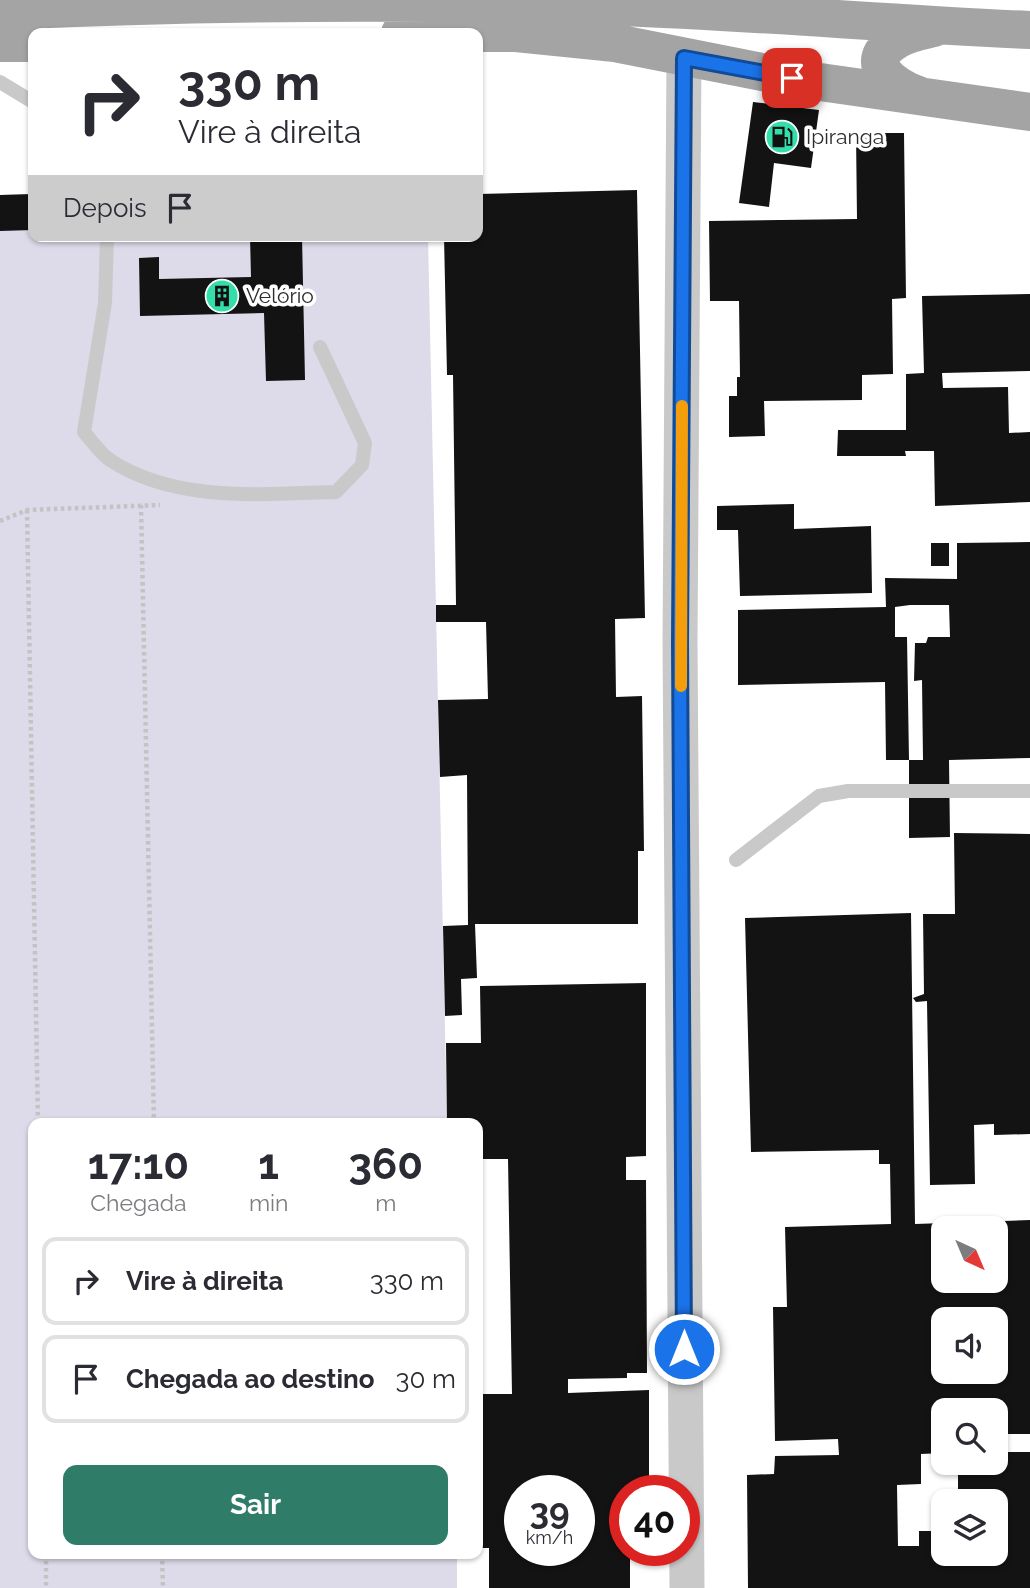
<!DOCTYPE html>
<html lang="pt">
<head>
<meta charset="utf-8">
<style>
  :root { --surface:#fff; --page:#f7f7f7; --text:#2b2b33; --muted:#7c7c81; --line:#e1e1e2; --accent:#2f7c69 }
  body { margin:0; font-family:Raleway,sans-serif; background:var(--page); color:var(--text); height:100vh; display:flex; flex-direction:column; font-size:26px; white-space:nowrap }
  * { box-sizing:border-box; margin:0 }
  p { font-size:23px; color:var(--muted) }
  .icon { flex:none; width:38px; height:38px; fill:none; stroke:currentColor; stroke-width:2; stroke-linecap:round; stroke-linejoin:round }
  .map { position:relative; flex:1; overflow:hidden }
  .panel { position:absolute; left:28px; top:1118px; width:455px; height:441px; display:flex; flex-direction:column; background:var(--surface); border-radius:14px; box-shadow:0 2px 5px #0004 }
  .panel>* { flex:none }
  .guide { position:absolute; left:28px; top:28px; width:455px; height:214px; border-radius:14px; box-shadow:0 2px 5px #0004; background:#fff; color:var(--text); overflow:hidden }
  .needle { width:46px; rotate:136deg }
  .tools { position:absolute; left:931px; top:1216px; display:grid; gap:14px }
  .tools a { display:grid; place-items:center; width:77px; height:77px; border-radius:14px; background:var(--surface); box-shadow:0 2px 5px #0004; font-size:35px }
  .speed { position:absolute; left:504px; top:1475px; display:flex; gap:14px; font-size:35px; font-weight:700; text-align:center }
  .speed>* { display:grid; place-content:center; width:91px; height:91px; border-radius:50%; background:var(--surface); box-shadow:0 2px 5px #0004; line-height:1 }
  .speed small { font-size:18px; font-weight:400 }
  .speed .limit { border:10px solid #d22; background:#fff; color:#111 }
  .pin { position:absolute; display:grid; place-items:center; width:60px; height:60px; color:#fff; margin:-30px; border-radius:14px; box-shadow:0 4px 10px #0006 }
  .me { position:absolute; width:77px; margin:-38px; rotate:0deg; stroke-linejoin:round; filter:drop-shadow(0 0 5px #0008) }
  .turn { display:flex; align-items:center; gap:24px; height:147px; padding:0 35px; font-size:32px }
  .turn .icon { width:91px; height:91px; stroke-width:2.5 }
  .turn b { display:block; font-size:49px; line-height:60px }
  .then { display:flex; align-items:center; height:66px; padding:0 35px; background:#0003; gap:14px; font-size:26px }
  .eta { display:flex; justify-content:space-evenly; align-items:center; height:119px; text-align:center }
  .eta b { font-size:42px; font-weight:700; line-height:49px }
  .primary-button { display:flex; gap:14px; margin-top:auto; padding:14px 35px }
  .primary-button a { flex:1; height:80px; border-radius:14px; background:var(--accent); color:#fff; font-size:28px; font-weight:700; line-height:80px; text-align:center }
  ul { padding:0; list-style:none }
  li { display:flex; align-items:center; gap:21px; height:88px; margin:0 14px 10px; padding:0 21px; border:4px solid var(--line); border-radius:14px }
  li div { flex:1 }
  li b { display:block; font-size:26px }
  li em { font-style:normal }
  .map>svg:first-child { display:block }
</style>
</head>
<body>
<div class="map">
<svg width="1030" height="1588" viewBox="0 0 1030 1588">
  <rect width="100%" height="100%" fill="#fff"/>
  <path fill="#dddaea" d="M33,194v42h395l19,887 -414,1v430h424v34h-457v-1393z"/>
  <path fill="#131313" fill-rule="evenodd" d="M753,102l66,8 -8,58 -37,-5 -5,44 -30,-4z
    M856,133h48l2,165 -14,1 1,75 -31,1v25l-98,1 1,35 -36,1v-41h8v-19h3l-1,-76h-29l-1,-80 148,-2z
    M637,190l8,428 -30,1 1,78 26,-1 2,155h-6v73h-163l2,54 -16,1 1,36 -17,1 -2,-90 25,-1 -1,-150 -27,2 -2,-77 50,-1 -2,-77h-50v-17h20l-3,-230h-6l-3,-139h34v-42z
    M33,194v36l-33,1v-36z
    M250,236h52l3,144 -39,1 -2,-68 -124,3 -1,-58 20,-1v22l92,-2z
    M1030,294v77l-88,2 1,15 65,-1 1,46 21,-1v70l-95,4 -1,-55h-29l1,5h-69l1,-26h68v-56l18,-1 -2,-77z
    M794,504v25l77,-3 1,67 -132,3 -2,-66h-21v-24z
    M1030,542v216l-81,2 1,77 -41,1v-78h-23l-1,-78 -147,3v-75l148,-3 -1,-29 72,1v-36zM910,605h39l1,32h-22l-2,6h-11l-1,38 8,-1 1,80h-14l-2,-123h-12v-30z
    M931,543h18v23h-18z
    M954,833l76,1v300l-36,1v-11l-20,1 1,59 -45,1 -3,-184 -11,1 -3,-4 11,-4 -1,-80h32z
    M911,913l4,311 115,-4v214h-28l1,18h27v136h-282l-1,-113 27,-1 1,-18 64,-1 -1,-16 -63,2 -2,-134h14l-2,-80 106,-3 -1,-60h-11v-14l-128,2 -6,-234zM943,1228h53v53h-53zM943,1320h53v52h-53zM943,1410h53v53h-38v39h38v52h-53v-23h-24v15h-21l-1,-61 24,-1v-30l22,-1z
    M646,983v173l-20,1v23h20l1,193h-20v5l-59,1v14l81,-3v101h-24v59h5v38h-141v-40h-11v-154h34l-4,-235h-30v-35h-31l-1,-81h35l-1,-57zM520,1491h59v59h-59z"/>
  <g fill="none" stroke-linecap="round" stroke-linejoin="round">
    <path stroke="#c3c3c3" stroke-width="4.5" stroke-dasharray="3.5 3.5" stroke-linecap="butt" d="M141,505l13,619
      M27,510l11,614
      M0,521l27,-11 133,-5
      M46,1554v34
      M162,1554l1,34"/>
    <path stroke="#c9c9c9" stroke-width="14" d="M0,82l33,20
      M107,236l-2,67 -21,129c8,9 16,21 26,28 65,43 152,34 226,32l26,-27 3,-22 -45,-96
      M736,860l83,-64 29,-5h182"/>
    <path stroke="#c9c9c9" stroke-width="35" d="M684,58l-4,584 7,946"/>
    <path stroke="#a4a4a4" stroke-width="38" d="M0,11c206,-9 413,-11 618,-4 138,5 275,17 412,23
      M400,33h116l99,10 177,35 238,34
      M0,43h33
      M918,95c-25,-9 -59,-33 -21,-55 11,-7 24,-9 37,-12"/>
  </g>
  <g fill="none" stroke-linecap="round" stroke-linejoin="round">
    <defs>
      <path id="route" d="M684,1349l-4,-707 4,-584 108,20"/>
    </defs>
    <use href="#route" stroke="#114b97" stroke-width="18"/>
    <use href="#route" stroke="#1a73e8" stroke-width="12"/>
    <path stroke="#f59e0b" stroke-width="12" d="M681,686l1,-280"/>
  </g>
  <defs>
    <symbol id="fuel-disc" viewBox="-11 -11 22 22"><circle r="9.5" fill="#34deaa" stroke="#fff"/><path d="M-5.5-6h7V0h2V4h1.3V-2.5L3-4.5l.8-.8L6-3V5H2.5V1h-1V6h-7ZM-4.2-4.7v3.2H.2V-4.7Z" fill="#111"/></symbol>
    <symbol id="building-disc" viewBox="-11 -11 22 22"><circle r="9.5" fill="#34deaa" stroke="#fff"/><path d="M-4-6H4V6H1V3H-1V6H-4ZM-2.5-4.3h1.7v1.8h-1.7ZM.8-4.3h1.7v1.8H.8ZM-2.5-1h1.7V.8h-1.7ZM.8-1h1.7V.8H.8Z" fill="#111"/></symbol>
  </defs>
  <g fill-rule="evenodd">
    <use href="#fuel-disc" x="763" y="118" width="38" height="38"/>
    <use href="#building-disc" x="203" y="277" width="38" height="38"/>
  </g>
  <g text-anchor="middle" stroke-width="7" stroke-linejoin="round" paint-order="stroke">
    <g font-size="21" fill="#2c2c2c" stroke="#fff" text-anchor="start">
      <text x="806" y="144">Ipiranga</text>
      <text x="246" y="303">Velório</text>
    </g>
  </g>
</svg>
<div class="tools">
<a><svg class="needle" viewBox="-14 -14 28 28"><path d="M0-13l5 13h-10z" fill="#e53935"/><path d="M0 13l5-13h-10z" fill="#7c7c81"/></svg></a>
<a><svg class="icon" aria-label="sound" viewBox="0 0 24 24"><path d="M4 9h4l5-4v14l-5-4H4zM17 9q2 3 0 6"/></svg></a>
<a><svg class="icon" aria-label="search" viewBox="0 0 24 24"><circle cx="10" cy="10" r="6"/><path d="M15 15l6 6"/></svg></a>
<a><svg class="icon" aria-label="layers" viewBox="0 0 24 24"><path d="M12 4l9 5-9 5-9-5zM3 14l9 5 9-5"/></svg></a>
</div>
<div class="speed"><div>39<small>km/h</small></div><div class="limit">40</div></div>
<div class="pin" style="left:792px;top:78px;background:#d93025"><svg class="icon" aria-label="arrive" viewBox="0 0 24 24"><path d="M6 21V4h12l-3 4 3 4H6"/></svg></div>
<svg class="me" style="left:684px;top:1349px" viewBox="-20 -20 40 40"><circle r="17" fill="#1a73e8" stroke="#fff" stroke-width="3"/><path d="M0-11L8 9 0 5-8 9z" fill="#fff"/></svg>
<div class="guide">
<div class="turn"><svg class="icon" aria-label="right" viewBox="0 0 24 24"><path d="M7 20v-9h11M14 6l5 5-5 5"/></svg><div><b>330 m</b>Vire à direita</div></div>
<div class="then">Depois<svg class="icon" aria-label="arrive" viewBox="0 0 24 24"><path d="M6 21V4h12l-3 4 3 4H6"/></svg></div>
</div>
<section class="panel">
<div class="eta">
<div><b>17:10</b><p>Chegada</p></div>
<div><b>1</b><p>min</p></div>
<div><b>360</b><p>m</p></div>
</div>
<ul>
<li><svg class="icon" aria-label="right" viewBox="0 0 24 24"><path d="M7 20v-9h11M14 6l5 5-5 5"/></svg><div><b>Vire à direita</b></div><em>330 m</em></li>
<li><svg class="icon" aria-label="arrive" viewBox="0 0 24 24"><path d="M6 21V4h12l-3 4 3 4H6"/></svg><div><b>Chegada ao destino</b></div><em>30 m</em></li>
</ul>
<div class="primary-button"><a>Sair</a></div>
</section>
</div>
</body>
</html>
